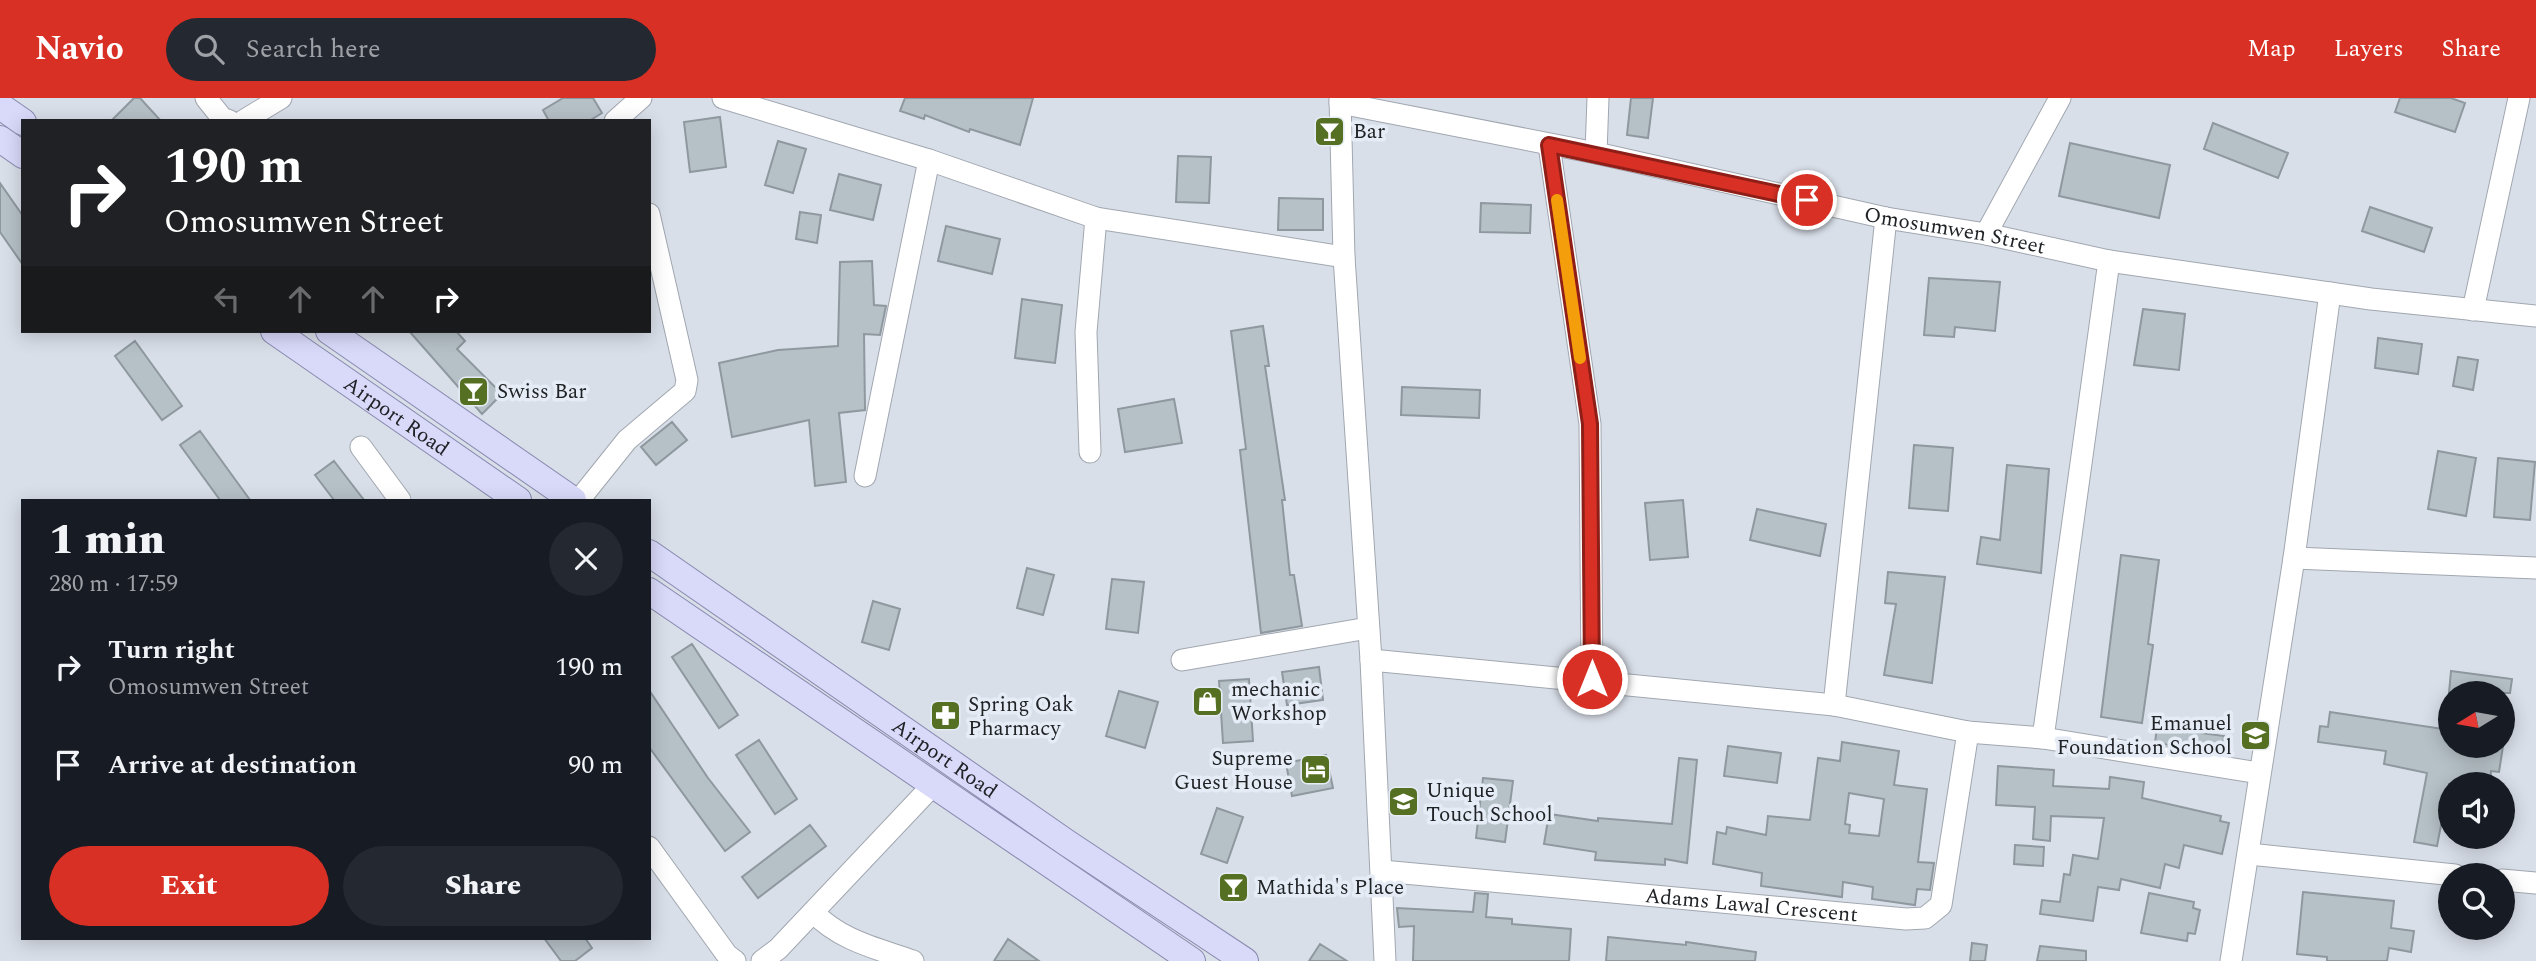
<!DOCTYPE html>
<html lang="en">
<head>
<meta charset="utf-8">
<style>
  :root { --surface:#171b24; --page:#242831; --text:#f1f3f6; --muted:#9ea1a6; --accent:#d93025 }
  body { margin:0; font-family:Spectral,serif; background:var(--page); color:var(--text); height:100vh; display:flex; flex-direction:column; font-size:26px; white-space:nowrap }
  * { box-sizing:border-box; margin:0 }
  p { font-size:23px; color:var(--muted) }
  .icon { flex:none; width:38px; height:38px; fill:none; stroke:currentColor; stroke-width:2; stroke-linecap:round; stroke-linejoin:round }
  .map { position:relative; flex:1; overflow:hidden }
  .sheet { position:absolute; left:21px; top:401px; width:630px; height:441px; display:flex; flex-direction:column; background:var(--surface); border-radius:0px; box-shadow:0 4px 18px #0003 }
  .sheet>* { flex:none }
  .guide { position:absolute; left:21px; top:21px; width:630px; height:214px; border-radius:0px; box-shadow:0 4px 18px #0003; background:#202124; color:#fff; overflow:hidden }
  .needle { width:46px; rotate:259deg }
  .fabs { position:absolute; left:2438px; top:583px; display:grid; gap:14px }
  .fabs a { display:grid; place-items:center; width:77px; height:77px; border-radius:50%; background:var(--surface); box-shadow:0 4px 18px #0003; font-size:35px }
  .pin { position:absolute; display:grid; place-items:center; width:60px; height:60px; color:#fff; margin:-30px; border:4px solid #fff; border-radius:50%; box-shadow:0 2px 7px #0007 }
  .me { position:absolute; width:77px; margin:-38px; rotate:0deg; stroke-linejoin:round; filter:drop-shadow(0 0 5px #0008) }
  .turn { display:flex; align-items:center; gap:24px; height:147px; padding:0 28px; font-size:32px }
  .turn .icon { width:91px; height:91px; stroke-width:2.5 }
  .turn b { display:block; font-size:49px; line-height:60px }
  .lanes { display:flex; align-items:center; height:66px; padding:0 28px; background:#0003; justify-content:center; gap:35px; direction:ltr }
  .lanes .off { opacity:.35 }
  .round { display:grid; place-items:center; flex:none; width:74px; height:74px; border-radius:37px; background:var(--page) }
  .summary { display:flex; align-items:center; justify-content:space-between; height:119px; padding:0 28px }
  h1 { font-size:42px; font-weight:800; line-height:52px }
  .button { display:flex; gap:14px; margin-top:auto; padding:14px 28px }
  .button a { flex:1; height:80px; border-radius:42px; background:var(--accent); color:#fff; font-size:28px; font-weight:800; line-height:80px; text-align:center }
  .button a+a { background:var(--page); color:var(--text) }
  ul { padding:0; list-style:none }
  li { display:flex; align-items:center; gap:21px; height:98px; padding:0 28px }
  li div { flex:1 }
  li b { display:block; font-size:26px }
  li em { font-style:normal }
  header { display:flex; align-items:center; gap:42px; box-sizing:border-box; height:98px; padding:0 35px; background:var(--accent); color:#fff }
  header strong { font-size:33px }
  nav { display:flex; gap:38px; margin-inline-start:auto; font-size:24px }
  .search { width:490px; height:63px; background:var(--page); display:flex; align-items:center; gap:18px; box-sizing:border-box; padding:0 24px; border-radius:38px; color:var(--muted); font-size:26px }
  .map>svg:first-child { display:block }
</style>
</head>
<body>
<header>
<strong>Navio</strong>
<div class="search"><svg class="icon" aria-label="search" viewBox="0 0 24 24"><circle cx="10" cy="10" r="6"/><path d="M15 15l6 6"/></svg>Search here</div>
<nav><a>Map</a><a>Layers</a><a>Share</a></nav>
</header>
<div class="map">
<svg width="2536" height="863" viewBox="0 0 2536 863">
  <rect width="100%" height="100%" fill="#d9dfe9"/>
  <path fill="#b6c1c7" stroke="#8e989e" stroke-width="2" fill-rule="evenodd" d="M134,0h6l21,23h-50z
    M563,0h30l9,15 -13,8h-40l-6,-11z
    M905,0h128l-13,47 -50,-16 -1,3 -44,-17 -1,4 -24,-8z
    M1631,0h22l-5,40 -21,-3z
    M2400,0h51l14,5 -10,29 -60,-20z
    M720,19l6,50 -36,5 -6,-50z
    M2213,25l75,30 -10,25 -74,-29z
    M778,43l28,8 -13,44 -28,-8z
    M2070,45l100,22 -11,53 -100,-22z
    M1178,58l33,1 -2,46 -33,-1z
    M839,76l42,11 -8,35 -43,-10z
    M0,85l23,33v49l-23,-33z
    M1279,100l44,1v31h-45z
    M1481,105l50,2 -1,28 -50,-1z
    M2370,109l62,21 -8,24 -62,-21z
    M800,114l21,3 -4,28 -21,-4z
    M946,128l54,13 -8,35 -54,-13z
    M872,163l2,44 12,1 -6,29 -16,-1 1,76 -26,3 7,69 -31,4 -6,-66 -77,17 -13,-74 59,-13 60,-4 2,-84z
    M1929,180l71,4 -5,49 -40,-4 -1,10 -30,-2z
    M1022,201l40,6 -7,58 -40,-5z
    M2143,211l42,5 -6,56 -45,-5z
    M1263,228l6,40h-4l20,134h-3l8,75h4l8,51 -41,7 -21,-183 6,-1 -15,-118z
    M409,233h47l9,10 -8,8 45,45 -20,20z
    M2378,240l44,6 -4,30 -43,-6z
    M135,243l47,65 -20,14 -47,-64z
    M2458,259l20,3 -5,30 -20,-4z
    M1402,289l78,3 -1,28 -78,-3z
    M1174,301l8,44 -57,9 -7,-43z
    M672,324l15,18 -31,25 -15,-18z
    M200,333l50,69h-30l-40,-55z
    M1914,347l39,3 -5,63 -39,-3z
    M2438,353l38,7 -10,58 -38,-7z
    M2498,360l37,4 -5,58 -36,-3z
    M334,363l30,39h-30l-19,-25z
    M2007,367l42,4 -8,104 -64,-9 4,-27 19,3z
    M1683,402l5,57 -38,3 -5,-57z
    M1757,411l69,15 -6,32 -70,-16z
    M2121,457l38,5 -11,84 5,1 -11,78 -41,-6z
    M1027,470l27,7 -11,40 -26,-7z
    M1888,474l57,5 -13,106 -48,-8 12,-71 -11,-1z
    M1112,481l32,3 -6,51 -32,-4z
    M873,503l27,8 -11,41 -27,-8z
    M692,546l46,71 -19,13 -47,-71z
    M1319,569l4,33 -36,5 -5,-33z
    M2451,573l61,8 -2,14h-61z
    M1249,581l4,62 -30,2 -4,-62z
    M649,592l59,88 42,54 -25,19 -76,-104z
    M1119,593l39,11 -13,46 -39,-12z
    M2330,614l120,18v16h53l-4,26 -8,-1 -1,13h-41l-12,62 -23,-4 13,-69 -43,-9 2,-13 -68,-9 2,-16 8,1z
    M2157,629l67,9 -2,16 -67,-9z
    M759,642l38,59 -22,15 -39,-59z
    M1842,644l57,9 -5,34 33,4 -9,73 16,1 -4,27 -13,-1 -2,16 -43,-6 1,-12 -30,-5 -1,15 -81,-11 1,-13 -49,-9 4,-32 9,2 1,-7 39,8 2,-19 42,4 8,-62 22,3zM1849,695l35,6 -5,37 -30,-3 1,-8 -5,-1z
    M1728,648l53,7 -4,30 -53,-7z
    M1326,657l7,33 -41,8 -6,-33z
    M1679,660l18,2 -10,103 -22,-4v6l-70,-5 1,-8 -52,-8 5,-30 49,7v-3l74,6z
    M1998,668l56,4 -1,16 56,3 1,-12 34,5 -2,16 79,18 -1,5 9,2 -7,31 -38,-9 -5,23 -14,-4 -5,24 -39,-9 -2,11 -21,-3 -5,34 -53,-7 2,-14 18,2 4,-28 6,1 3,-20 25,4 6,-41 -53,-2 -1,25 -17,-2 2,-32 -39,-2z
    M1483,680l30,3 -8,61 -29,-4z
    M1217,710l26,9 -16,46 -26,-9z
    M810,727l16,21 -68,52 -16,-21z
    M2015,747l29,2 -1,19 -29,-2z
    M2303,794l91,9 -3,27 23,3 -3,21 -22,-4 -2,13h-60v-4l-30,-3z
    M1475,795l13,1 -2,23 26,2v5l59,5 -2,32h-156l1,-35 -15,1 -2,-19 76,4z
    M2149,795l45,9 -1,6 7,2 -5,24 -7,-1 -1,8 -46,-8z
    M1608,839l78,8v-3l70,10 -1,9h-149z
    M544,840h41l7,10 -17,13h-14z
    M1008,841l31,22h-45z
    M1972,845l15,2 -2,16h-15z
    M1320,846l27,17h-38z
    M2040,848l46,5v10h-49z"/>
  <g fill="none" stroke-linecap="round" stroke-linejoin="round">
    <defs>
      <g id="minor">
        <path d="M206,0l16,20 8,3"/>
        <path d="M723,0l206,62 167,58 248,39"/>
        <path d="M1340,0l4,159 27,403 14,301"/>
        <path id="s1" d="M1340,5l256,50 290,65 100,16 123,27 262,38 165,17"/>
        <path d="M243,23l38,-23"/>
        <path d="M615,23l26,-23"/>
        <path d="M1549,47l41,279 2,255"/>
        <path d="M1596,55l2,-55"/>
        <path d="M1986,136l74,-136"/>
        <path d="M2473,212l46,-212"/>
        <path d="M361,349l39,53"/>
        <path d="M1090,354l-4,-120 10,-114"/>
        <path d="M865,378l64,-316"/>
        <path d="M579,402l48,-60 58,-49 2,-11 -38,-166"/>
        <path d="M2294,460l242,10"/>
        <path d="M1182,562l186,-32"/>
        <path d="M1371,562l463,45 134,27 75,6 216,35"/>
        <path d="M1834,607l52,-487"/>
        <path d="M2043,640l66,-477"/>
        <path d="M649,749l78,108 8,6"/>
        <path d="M2249,756l206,21"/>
        <path id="s2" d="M1382,773l524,48 19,-1 16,-13 27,-173"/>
        <path d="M2502,782l34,3"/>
        <path d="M813,814c28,29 63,36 100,49"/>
        <path d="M762,863l16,-12 155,-164"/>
        <path d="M2231,863l63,-403 36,-265"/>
      </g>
      <g id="major">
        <path d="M0,8l23,16"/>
        <path d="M0,41l23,16"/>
        <path id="s3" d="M274,233l244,169"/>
        <path d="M329,233l244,169"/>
        <path id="s4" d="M649,455l418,290 178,118"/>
        <path d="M649,493l543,370"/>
      </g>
    </defs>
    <use href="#minor" stroke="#a1a7b0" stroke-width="23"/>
    <use href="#major" stroke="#8889ae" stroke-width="28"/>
    <use href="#minor" stroke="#fff" stroke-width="21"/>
    <use href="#major" stroke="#d9d9fa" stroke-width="26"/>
  </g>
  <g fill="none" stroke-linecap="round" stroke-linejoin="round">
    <defs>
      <path id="route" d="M1592,581l-2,-255 -41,-279 258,55"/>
    </defs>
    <use href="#route" stroke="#8d1f18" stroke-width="18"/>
    <use href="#route" stroke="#d93025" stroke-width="12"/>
    <path stroke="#f59e0b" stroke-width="12" d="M1557,102l23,158"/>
  </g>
  <defs>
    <symbol id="bar-square" viewBox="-11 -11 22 22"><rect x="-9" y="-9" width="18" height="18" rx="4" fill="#567023" stroke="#e6ecf6"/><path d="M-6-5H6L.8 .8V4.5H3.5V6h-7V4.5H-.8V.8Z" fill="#fff"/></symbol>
    <symbol id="shop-square" viewBox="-11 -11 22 22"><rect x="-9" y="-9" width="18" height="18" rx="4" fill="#567023" stroke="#e6ecf6"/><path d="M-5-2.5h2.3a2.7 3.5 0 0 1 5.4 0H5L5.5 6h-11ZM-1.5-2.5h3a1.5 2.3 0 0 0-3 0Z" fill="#fff"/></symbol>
    <symbol id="pharmacy-square" viewBox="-11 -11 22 22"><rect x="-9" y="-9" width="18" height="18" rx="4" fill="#567023" stroke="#e6ecf6"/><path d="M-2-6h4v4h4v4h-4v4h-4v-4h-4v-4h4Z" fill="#fff"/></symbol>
    <symbol id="school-square" viewBox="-11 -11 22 22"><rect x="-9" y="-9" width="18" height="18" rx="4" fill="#567023" stroke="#e6ecf6"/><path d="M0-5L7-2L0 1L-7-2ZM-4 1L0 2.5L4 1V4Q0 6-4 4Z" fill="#fff"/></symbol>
    <symbol id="hotel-square" viewBox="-11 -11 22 22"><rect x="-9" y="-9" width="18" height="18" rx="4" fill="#567023" stroke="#e6ecf6"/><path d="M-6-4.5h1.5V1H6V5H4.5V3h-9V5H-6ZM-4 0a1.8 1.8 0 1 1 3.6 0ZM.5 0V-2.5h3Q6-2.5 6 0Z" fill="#fff"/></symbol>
  </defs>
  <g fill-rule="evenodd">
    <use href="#bar-square" x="1312" y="16" width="35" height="35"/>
    <use href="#bar-square" x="456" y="276" width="35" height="35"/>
    <use href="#shop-square" x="1190" y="586" width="35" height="35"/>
    <use href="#pharmacy-square" x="928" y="600" width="35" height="35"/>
    <use href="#school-square" x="2238" y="620" width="35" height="35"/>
    <use href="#hotel-square" x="1298" y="654" width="35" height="35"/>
    <use href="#school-square" x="1386" y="686" width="35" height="35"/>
    <use href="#bar-square" x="1216" y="772" width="35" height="35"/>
  </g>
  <g text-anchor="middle" stroke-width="7" stroke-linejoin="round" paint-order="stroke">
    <g font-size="21" fill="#202326" stroke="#e6ecf6" text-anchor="start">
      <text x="1353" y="40">Bar</text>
      <text x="497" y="300">Swiss Bar</text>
      <text x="1231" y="598">mechanic<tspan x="1231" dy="24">Workshop</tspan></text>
      <text x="968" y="613">Spring Oak<tspan x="968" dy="24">Pharmacy</tspan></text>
      <text x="2232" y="632" text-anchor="end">Emanuel<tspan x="2232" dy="24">Foundation School</tspan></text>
      <text x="1293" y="667" text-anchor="end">Supreme<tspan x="1293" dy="24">Guest House</tspan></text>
      <text x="1426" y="699">Unique<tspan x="1426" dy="24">Touch School</tspan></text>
      <text x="1256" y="796">Mathida's Place</text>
    </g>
    <g font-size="21" fill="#202326" stroke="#e6ecf6">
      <text dy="7" stroke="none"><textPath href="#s1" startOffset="628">Omosumwen Street</textPath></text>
      <text dy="7" stroke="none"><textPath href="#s3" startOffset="149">Airport Road</textPath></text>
      <text dy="7" stroke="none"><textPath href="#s4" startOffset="360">Airport Road</textPath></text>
      <text dy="7" stroke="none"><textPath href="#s2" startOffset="371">Adams Lawal Crescent</textPath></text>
    </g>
  </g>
</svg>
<div class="fabs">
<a><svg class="needle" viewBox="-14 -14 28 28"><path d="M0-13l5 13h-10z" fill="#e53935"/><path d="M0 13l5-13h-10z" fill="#9ea1a6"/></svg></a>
<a><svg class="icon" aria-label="sound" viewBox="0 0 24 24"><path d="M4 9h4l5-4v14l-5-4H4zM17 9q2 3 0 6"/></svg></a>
<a><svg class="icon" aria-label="search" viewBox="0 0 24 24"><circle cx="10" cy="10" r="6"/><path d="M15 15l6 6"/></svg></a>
</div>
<div class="pin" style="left:1807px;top:102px;background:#d93025"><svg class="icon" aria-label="arrive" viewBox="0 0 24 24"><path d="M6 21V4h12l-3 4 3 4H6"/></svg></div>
<svg class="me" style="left:1592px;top:581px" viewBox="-20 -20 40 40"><circle r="17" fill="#d93025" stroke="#fff" stroke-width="3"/><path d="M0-11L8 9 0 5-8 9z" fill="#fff"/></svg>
<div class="guide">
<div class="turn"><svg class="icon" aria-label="right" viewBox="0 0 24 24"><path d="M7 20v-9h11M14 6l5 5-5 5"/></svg><div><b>190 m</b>Omosumwen Street</div></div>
<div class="lanes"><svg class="icon off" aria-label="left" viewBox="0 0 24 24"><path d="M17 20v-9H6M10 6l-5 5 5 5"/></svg><svg class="icon off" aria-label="ahead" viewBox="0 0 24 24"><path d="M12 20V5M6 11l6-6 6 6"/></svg><svg class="icon off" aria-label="ahead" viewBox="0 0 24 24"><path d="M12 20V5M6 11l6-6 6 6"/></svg><svg class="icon" aria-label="right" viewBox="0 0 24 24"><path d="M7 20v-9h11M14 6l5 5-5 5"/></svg></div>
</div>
<section class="sheet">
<div class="summary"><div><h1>1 min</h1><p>280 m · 17:59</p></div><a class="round"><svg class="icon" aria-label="close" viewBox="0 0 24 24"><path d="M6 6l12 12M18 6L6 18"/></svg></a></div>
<ul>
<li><svg class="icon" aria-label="right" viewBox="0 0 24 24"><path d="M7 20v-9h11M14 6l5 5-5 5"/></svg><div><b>Turn right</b><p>Omosumwen Street</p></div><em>190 m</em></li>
<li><svg class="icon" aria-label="arrive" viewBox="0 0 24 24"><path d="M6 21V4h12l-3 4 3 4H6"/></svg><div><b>Arrive at destination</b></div><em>90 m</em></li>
</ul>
<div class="button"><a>Exit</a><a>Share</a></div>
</section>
</div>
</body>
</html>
